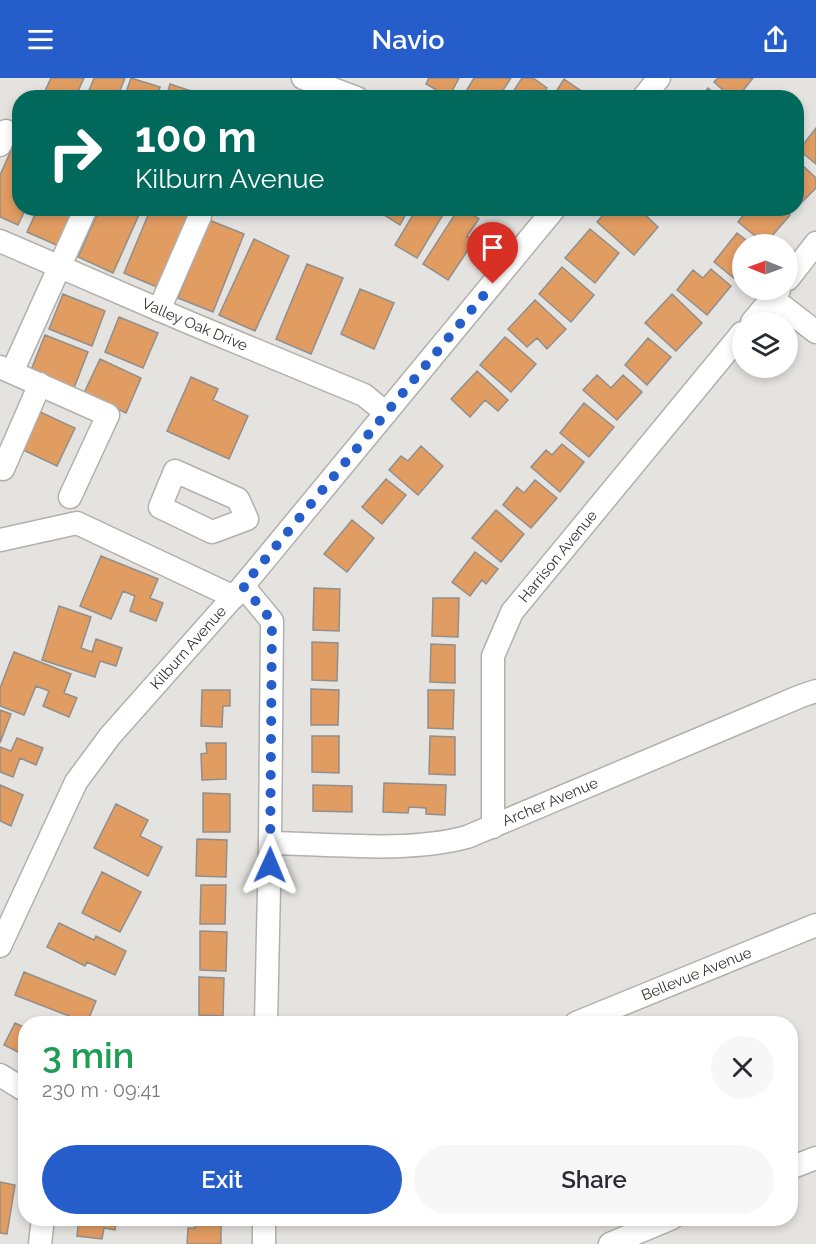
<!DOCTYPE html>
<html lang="en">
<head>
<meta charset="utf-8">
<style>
  :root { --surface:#fff; --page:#f7f7f7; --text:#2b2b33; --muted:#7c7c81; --accent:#255ecb }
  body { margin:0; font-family:Raleway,sans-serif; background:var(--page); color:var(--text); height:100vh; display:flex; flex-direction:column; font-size:22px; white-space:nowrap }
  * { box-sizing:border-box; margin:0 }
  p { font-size:20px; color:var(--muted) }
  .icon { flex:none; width:33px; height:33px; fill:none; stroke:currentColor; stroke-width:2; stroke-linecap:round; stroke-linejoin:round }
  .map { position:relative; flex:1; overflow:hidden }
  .sheet { position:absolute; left:18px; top:938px; width:780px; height:210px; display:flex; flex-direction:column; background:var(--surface); border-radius:24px; box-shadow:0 3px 9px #0003 }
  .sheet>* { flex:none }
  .top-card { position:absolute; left:12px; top:12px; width:792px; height:126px; border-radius:24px; box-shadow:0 3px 9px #0003; background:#00695c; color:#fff; overflow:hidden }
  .needle { width:39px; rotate:271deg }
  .fabs { position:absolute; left:732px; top:156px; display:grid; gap:12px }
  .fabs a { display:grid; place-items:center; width:66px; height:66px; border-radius:50%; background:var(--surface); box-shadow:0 3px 9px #0003; font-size:30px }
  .pin { position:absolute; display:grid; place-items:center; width:51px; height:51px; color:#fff; margin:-62px -26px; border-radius:50% 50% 50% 0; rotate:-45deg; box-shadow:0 0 6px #0007 }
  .pin .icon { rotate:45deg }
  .me { position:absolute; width:66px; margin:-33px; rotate:1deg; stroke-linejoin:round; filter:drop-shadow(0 0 4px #0008) }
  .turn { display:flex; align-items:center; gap:21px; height:126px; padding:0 24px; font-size:27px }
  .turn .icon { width:78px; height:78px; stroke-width:2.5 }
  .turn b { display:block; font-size:42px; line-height:51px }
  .round { display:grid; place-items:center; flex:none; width:63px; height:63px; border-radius:32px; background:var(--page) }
  .headline { display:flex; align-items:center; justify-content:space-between; height:102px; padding:0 24px }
  h1 { font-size:36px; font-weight:600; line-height:45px; color:#1e9e55 }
  .cta { display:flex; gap:12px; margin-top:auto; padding:12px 24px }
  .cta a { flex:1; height:69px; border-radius:36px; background:var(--accent); color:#fff; font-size:24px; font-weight:600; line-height:69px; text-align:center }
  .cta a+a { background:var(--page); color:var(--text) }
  header { display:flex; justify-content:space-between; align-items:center; height:78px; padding:0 24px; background:var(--accent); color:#fff; font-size:27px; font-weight:600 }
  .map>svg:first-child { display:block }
</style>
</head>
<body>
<header><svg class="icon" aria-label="menu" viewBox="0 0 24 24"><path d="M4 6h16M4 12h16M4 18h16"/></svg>Navio<svg class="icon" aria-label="share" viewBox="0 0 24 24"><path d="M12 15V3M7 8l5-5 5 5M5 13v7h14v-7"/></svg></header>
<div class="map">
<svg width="816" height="1166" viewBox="0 0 816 1166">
  <rect width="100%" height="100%" fill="#e5e3e0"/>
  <path fill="#e19c62" stroke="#918e8b" stroke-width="1.5" d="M51,0h33l-9,20h-22l-9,-5z
    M94,0h31l-8,20h-31z
    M131,0l29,9 -3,11h-33z
    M429,0h30l-10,19 -23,-13z
    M474,0h37l-13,20h-36z
    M522,0h11l14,10 -7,10h-31z
    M718,0h35l-16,20h-5l-18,-16z
    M564,1l26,18v1h-38z
    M170,6l24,8 -2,6h-26z
    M708,10l12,10h-20z
    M816,50v36l-17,-14z
    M18,57l2,73h6l-8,17 -18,-8v-42z
    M798,83l18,17v10l-20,20v-45z
    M38,130h39l-16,39 -34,-15z
    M100,130h42l-29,65 -35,-16z
    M151,130h30l10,4 -32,76 -35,-15z
    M373,130h36l-9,17z
    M417,130h30l-30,50 -22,-13z
    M459,130h5l15,11 -12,17 7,5 -26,39 -25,-16z
    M609,130h29l20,19 -24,28 -37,-33z
    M749,130h33l8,7 -25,29 -27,-22z
    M209,142l35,14 -31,78 -35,-14z
    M590,151l29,24 -24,30 -30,-25z
    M737,155l14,11h-9v25l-7,10 -21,-17z
    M254,161l35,17 -34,75 -36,-16z
    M307,186l36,14 -32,76 -35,-15z
    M562,189l32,28 -23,27 -32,-28z
    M711,191l20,17 -24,29 -30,-25 16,-20 10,8z
    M360,211l34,14 -20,46 -33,-15z
    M63,216l42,17 -13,35 -43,-17z
    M672,216l30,29 -26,28 -31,-28z
    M535,222l31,29 -19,20 -10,-11 -10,9 -19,-18z
    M119,239l39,16 -15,35 -38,-16z
    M45,257l43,17 -14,36 -43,-18z
    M505,259l31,27 -25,28 -31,-27z
    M648,260l23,19 -24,28 -22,-20z
    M100,281l41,19 -15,35 -42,-20z
    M477,293l31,29 -10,11 -13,-11 -15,17 -19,-18z
    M597,297l14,13 12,-13 19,17 -25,28 -34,-30z
    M191,299l27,12 -5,11 35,16 -19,43 -62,-28z
    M584,325l30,24 -25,30 -29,-24z
    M40,334l35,16 -18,38 -34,-16z
    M562,366l22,18 -24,30 -29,-25 15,-17 6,5z
    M421,368l22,20 -25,29 -29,-25 12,-14 7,5z
    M386,401l20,16 -24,29 -20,-17z
    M535,402l22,18 -26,30 -28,-23 14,-18 7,6z
    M496,432l28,24 -23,28 -29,-24z
    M352,442l22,18 -27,34 -23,-18z
    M475,474l23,17 -12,15 -4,-4 -12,16 -18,-14z
    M101,478l57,23 -8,19 13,5 -7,18 -26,-10 5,-15 -12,-5 -12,28 -31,-13z
    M314,510l26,1 -1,42 -26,-1z
    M433,520h26l-1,39 -26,-1z
    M59,528l32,11 -10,31 11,4 4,-13 26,9 -6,18 -16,-5 -5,16 -53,-17z
    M312,564l26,1 -1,38 -25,-1z
    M431,566l24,1v38l-25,-1z
    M14,574l57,22 -7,19 13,5 -8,19 -26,-11 6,-15 -13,-5 -12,29 -24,-9v-18z
    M311,611l28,1 -1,35h-27z
    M202,612h28v16h-7l-1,21 -21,-1z
    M428,612h26l-1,39 -25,-1z
    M0,632l11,4 -11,29z
    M312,658h27v37l-27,-1z
    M430,658l25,1v38l-26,-1z
    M17,660l26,10 -7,17 -16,-7 -7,19 -13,-5v-25l11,4z
    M206,665h20v36l-24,1 -1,-26 6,-1z
    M384,705l62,2 -1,30 -19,-1v-6l-17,-1 -1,6 -25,-1z
    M0,707l23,10 -12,31 -11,-5z
    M313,707l39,1v26l-39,-1z
    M203,715l27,1v38h-27z
    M116,726l32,16 -8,16 22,11 -14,29 -54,-28z
    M197,761l30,1 -1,37 -30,-1z
    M102,794l39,20 -21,40 -38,-19z
    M201,807h25l-1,39h-25z
    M59,845l35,17 2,-4 30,15 -11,24 -28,-13 -2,4 -38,-19z
    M200,853l27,1 -1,39 -26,-1z
    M24,894l72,29 -9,22 -72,-28z
    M199,899l25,1 -1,38 -24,-1z
    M15,945l11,5v28l-22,-11z
    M0,1104l15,3 -8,49 -7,-1z
    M79,1140h38l-2,12 -11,-2 -2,11 -25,-3z
    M195,1140h26v26h-34l1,-16h7z"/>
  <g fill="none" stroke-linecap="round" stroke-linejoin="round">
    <defs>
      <g id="minor">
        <path d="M303,0l54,20"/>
        <path d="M643,20l16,-20"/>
        <path d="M0,67l6,-14"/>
        <path id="s1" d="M0,163l190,82 174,72 22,18"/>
        <path d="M788,201l28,-36"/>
        <path d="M772,220l44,34"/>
        <path d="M159,232l41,-94"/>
        <path d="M752,244l27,-32"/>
        <path d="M0,289l108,48 -38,82"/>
        <path d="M12,294l74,-164"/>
        <path d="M3,391l37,-85"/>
        <path d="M175,393l63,28 9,20 -35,13 -52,-25z"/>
        <path d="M0,462l77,-17 157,74"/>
        <path d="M243,508l29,35 -2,222 -4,180"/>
        <path id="s2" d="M493,749v-171l19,-44 230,-279"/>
        <path id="s3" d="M270,765c63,1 138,10 197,-6l334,-141 15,-5"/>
        <path id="s4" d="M0,868l76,-164 34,-46 133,-150 312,-378"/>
        <path id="s5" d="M576,945l240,-98"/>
        <path d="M0,997l26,16"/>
        <path d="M790,1090l26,-10"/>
        <path d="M264,1140v26"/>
        <path d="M40,1166l3,-26"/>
        <path d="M610,1166l62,-26"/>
      </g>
    </defs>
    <use href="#minor" stroke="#b2b0ad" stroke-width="25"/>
    <use href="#minor" stroke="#fff" stroke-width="22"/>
  </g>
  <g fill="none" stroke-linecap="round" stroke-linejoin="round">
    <path stroke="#255ecb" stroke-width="10" stroke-dasharray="0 18" d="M270,787l2,-244 -29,-35 250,-302"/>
  </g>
  <g text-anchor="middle" stroke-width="4.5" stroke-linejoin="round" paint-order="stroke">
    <g font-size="15" fill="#343332" stroke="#f2f1ed">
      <text dy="5" stroke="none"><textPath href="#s1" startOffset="212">Valley Oak Drive</textPath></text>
      <text dy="5" stroke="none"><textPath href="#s2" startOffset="291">Harrison Avenue</textPath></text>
      <text dy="5" stroke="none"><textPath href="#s4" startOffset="356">Kilburn Avenue</textPath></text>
      <text dy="5" stroke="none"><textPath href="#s3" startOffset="288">Archer Avenue</textPath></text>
      <text dy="5" stroke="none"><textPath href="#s5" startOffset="130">Bellevue Avenue</textPath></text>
    </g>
  </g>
</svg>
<div class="fabs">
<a><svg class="needle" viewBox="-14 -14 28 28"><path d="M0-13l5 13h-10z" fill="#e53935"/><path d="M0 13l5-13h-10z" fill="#7c7c81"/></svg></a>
<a><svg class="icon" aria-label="layers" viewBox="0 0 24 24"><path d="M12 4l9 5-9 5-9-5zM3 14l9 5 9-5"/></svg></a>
</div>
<div class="pin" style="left:493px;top:206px;background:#d93025"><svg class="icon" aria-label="arrive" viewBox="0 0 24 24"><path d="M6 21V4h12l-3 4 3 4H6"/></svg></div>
<svg class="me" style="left:270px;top:787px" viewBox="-20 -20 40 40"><path d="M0-17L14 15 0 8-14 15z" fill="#255ecb" stroke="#fff" stroke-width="4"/></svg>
<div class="top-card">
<div class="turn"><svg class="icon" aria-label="right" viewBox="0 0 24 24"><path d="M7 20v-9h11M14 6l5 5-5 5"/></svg><div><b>100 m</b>Kilburn Avenue</div></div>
</div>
<section class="sheet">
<div class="headline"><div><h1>3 min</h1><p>230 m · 09:41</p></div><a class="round"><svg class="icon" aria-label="close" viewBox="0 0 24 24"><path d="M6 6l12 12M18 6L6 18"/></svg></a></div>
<div class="cta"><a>Exit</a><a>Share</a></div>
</section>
</div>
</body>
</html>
